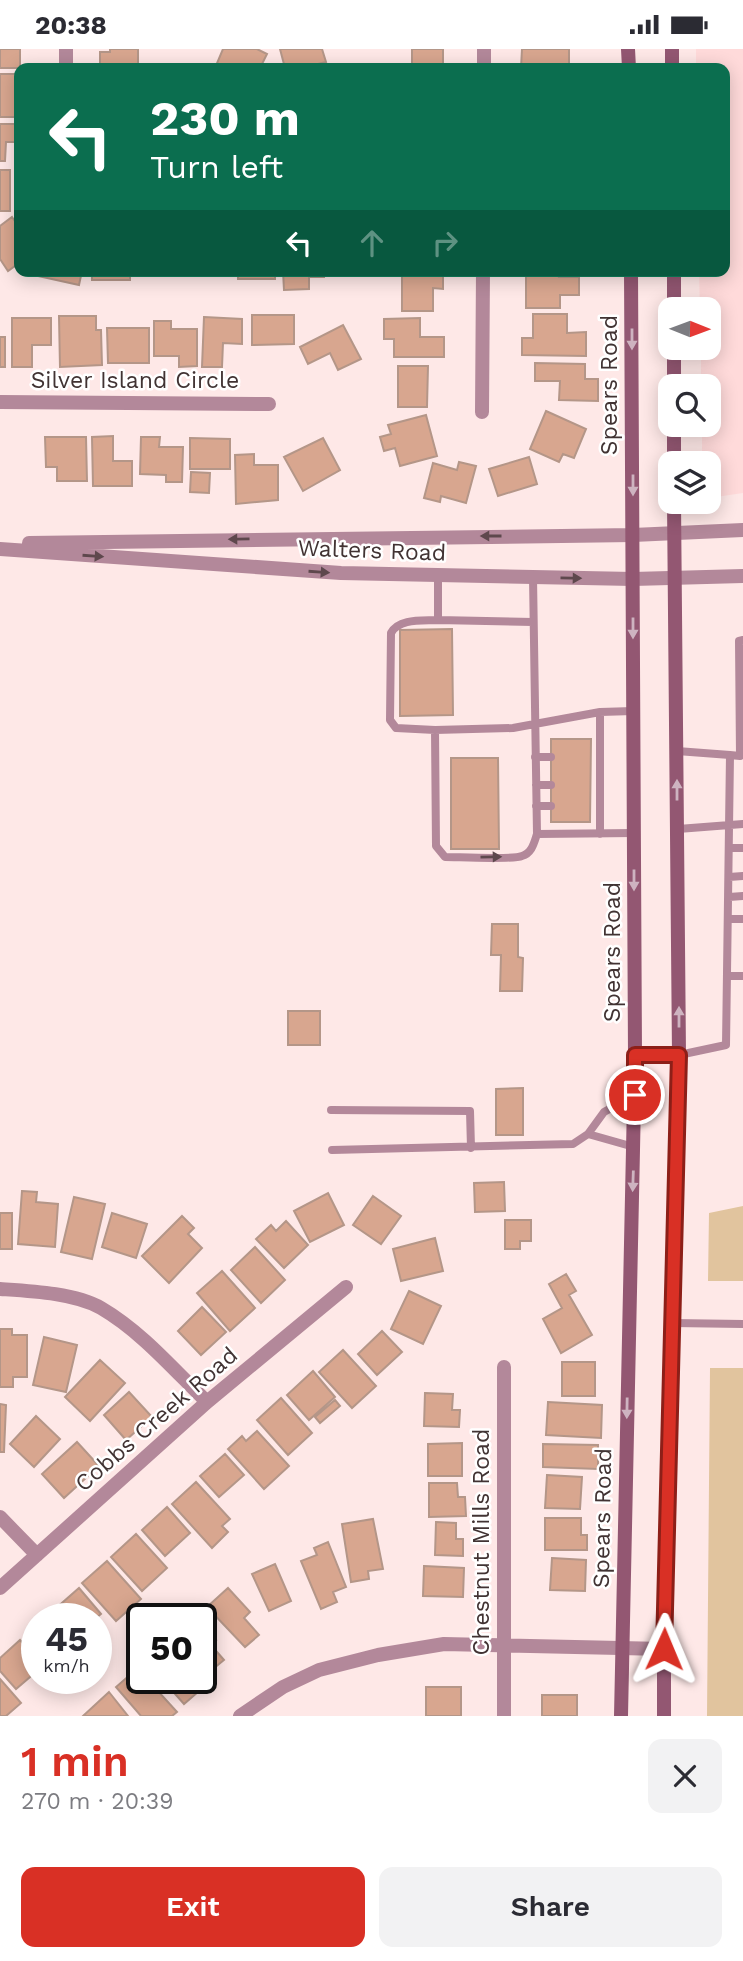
<!DOCTYPE html>
<html lang="en">
<head>
<meta charset="utf-8">
<style>
  :root { --surface:#fff; --page:#f2f2f3; --text:#2b2b33; --muted:#7c7c81; --accent:#d93025 }
  body { margin:0; font-family:"Work Sans",sans-serif; background:var(--page); color:var(--text); height:100vh; display:flex; flex-direction:column; font-size:26px; white-space:nowrap }
  * { box-sizing:border-box; margin:0 }
  p { font-size:23px; color:var(--muted) }
  .icon { flex:none; width:38px; height:38px; fill:none; stroke:currentColor; stroke-width:2; stroke-linecap:round; stroke-linejoin:round }
  .map { position:relative; height:1667px; overflow:hidden }
  .drawer { display:flex; flex-direction:column; background:var(--surface); flex:1 }
  .drawer>* { flex:none }
  .hud { position:absolute; left:14px; top:14px; width:716px; height:214px; border-radius:14px; box-shadow:0 4px 18px #0003; background:#0b6e4f; color:#fff; overflow:hidden }
  .needle { width:46px; rotate:91deg }
  .controls { position:absolute; left:658px; top:248px; display:grid; gap:14px }
  .controls a { display:grid; place-items:center; width:63px; height:63px; border-radius:14px; background:var(--surface); box-shadow:0 4px 18px #0003; font-size:35px }
  .speed { position:absolute; left:21px; top:1554px; display:flex; gap:14px; font-size:35px; font-weight:700; text-align:center }
  .speed>* { display:grid; place-content:center; width:91px; height:91px; border-radius:50%; background:var(--surface); box-shadow:0 4px 18px #0003; line-height:1 }
  .speed small { font-size:18px; font-weight:400 }
  .speed .limit { border:4px solid #111; border-radius:10px; background:#fff; color:#111 }
  .pin { position:absolute; display:grid; place-items:center; width:60px; height:60px; color:#fff; margin:-30px; border:4px solid #fff; border-radius:50%; box-shadow:0 2px 7px #0007 }
  .me { position:absolute; width:77px; margin:-38px; rotate:1deg; stroke-linejoin:round; filter:drop-shadow(0 0 5px #0008) }
  .turn { display:flex; align-items:center; gap:24px; height:147px; padding:0 21px; font-size:32px }
  .turn .icon { width:91px; height:91px; stroke-width:2.5 }
  .turn b { display:block; font-size:49px; line-height:60px }
  .lanes { display:flex; align-items:center; height:66px; padding:0 21px; background:#0003; justify-content:center; gap:35px; direction:ltr }
  .lanes .off { opacity:.35 }
  .round { display:grid; place-items:center; flex:none; width:74px; height:74px; border-radius:14px; background:var(--page) }
  .head { display:flex; align-items:center; justify-content:space-between; height:119px; padding:0 21px }
  h1 { font-size:42px; font-weight:600; line-height:52px; color:var(--accent) }
  .cta { display:flex; gap:14px; margin-top:auto; padding:14px 21px }
  .cta a { flex:1; height:80px; border-radius:14px; background:var(--accent); color:#fff; font-size:28px; font-weight:600; line-height:80px; text-align:center }
  .cta a+a { background:var(--page); color:var(--text) }
  .status { display:flex; justify-content:space-between; align-items:center; height:49px; padding:0 35px; background:var(--surface); direction:ltr }
  .status svg { height:19px; fill:currentColor }
  .map>svg:first-child { display:block }
</style>
</head>
<body>
<div class="status"><b>20:38</b><svg viewBox="0 0 49 12"><path d="M0 12V9h3v3zM5 12V6h3v6zM10 12V3h3v9zM15 12V0h3v12zM26 1h20v11H26zM47 4h2v5h-2z"/></svg></div>
<div class="map">
<svg width="743" height="1667" viewBox="0 0 743 1667">
  <rect width="100%" height="100%" fill="#fee8e7"/>
  <path fill="#ffdada" d="M696,0h47v444l-34,5v-34h-7v-39h7v-38h-8v-39h8v-38h-9l-1,-39h25v-203h-28z"/>
  <path fill="#e1c49e" d="M743,1157v75h-35l1,-68z
    M710,1319h33v348h-36z"/>
  <path fill="#d8a68f" stroke="#b49688" stroke-width="2" d="M0,0h20v19h-20z
    M110,0h28v19h-38v-16h10z
    M223,0h34l10,5 -7,14h-45z
    M280,0h42l4,13 -24,6h-17z
    M412,0h31v19h-31z
    M522,0h47v19h-48z
    M0,25h19v43h-19z
    M0,75h16v18h-10l-1,19h-5z
    M0,121h10v41h-10z
    M12,168l7,10v36l-11,8 -8,-12v-33z
    M39,222h43l-3,14 -41,-9z
    M92,222h38v9h-38z
    M238,222h37v8h-37z
    M283,222h41v6h-15v12l-25,1z
    M402,222h41v18l-10,-1v23h-31z
    M526,222h34l-1,6h20v18h-19v13h-34z
    M533,265h34v19l19,-1v24l-64,-1v-17h11z
    M252,266h42v29l-42,1z
    M59,267h37v14h5l1,35 -42,2z
    M204,268l38,2v25l-19,-1 -1,24h-20z
    M12,269h39v27h-19v22h-20z
    M420,269v19h24v20h-50v-18h-10v-20z
    M154,272h17v8h26v37l-18,1v-11h-25z
    M343,276l18,34 -23,11 -8,-17 -22,11 -8,-17z
    M107,279h42v35h-41z
    M0,288h5v30h-5z
    M535,314l50,1v15h13v22l-39,-1 1,-19h-25z
    M398,317h30l-1,41h-29z
    M546,362l40,18 -12,29 -11,-4 -4,8 -29,-13z
    M426,366l11,41 -37,10 -5,-18 -11,3 -4,-14 11,-3 -3,-9z
    M113,387v25h19v25h-39l-1,-49z
    M45,388h41l1,44h-30v-14h-11z
    M141,388h19l-1,10h24l-1,35h-16v-7l-26,-1z
    M190,389l40,1v30h-40z
    M323,389l17,32 -37,21 -19,-34z
    M254,405v11h24v35l-42,4 -1,-49z
    M529,408l8,27 -39,12 -9,-27z
    M459,413l17,4 -10,37 -25,-7 -1,6 -16,-4 9,-35 24,7z
    M191,423l19,1 -1,20 -19,-1z
    M452,580l1,86 -53,1v-86z
    M551,690h40l-1,83h-39z
    M451,709h47l1,91h-48z
    M492,875h26v33l5,1 -1,33h-22l1,-36h-10z
    M288,962h32v34h-32z
    M523,1039v47h-27v-46z
    M504,1133l1,29 -30,1 -1,-29z
    M22,1142l15,1 -1,10 22,2 -3,43 -37,-3z
    M328,1144l16,32 -34,17 -16,-31z
    M373,1147l28,20 -20,28 -28,-19z
    M74,1148l31,7 -13,55 -31,-7z
    M0,1164h12v36h-12z
    M112,1164l35,11 -11,34 -34,-11z
    M182,1167l12,12 -6,6 14,14 -33,35 -27,-27z
    M505,1171h26v21h-11v8h-15z
    M286,1172l22,24 -24,23 -28,-29 15,-14 5,6z
    M435,1189l8,33 -42,10 -8,-32z
    M255,1198l30,33 -24,23 -30,-33z
    M222,1222l33,37 -25,23 -33,-38z
    M566,1225l10,17 -7,4 23,40 -31,18 -18,-34 19,-11 -13,-24z
    M409,1242l32,15 -18,38 -32,-15z
    M202,1258l24,25 -25,23 -23,-24z
    M0,1280h12v6h15v42h-14v10h-13z
    M382,1282l20,21 -25,23 -19,-21z
    M44,1288l33,8 -11,47 -33,-7z
    M343,1301l33,36 -24,22 -33,-36z
    M100,1311l25,23 -35,38 -25,-24z
    M562,1313h33v34h-33z
    M313,1322l22,26 -26,23 -22,-25z
    M129,1343l23,25 -26,23 -22,-25z
    M425,1344l28,1 -1,16h8l-1,17 -35,-1z
    M281,1349l31,35 -24,22 -31,-35z
    M335,1351l5,6 -20,17 -5,-6z
    M548,1353l54,3 -1,33 -55,-3z
    M0,1355l6,1 -2,47h-4z
    M36,1367l24,23 -26,28 -24,-23z
    M257,1382l32,35 -25,23 -36,-40 14,-13 4,5z
    M77,1393l22,24 -35,32 -22,-24z
    M462,1394v33h-34v-32z
    M543,1395l55,1v24l-55,-2z
    M225,1405l19,21 -25,22 -19,-21z
    M547,1426l35,2 -2,32 -35,-1z
    M196,1433l34,37 -8,7 6,6 -16,16 -40,-44z
    M429,1434h28l1,14h7l1,19 -37,1z
    M167,1458l23,26 -25,23 -23,-26z
    M545,1469h36v17h6v15h-42z
    M373,1470l10,50 -15,2 1,8 -18,3 -9,-58z
    M436,1473l20,1v16h7v17l-28,-1z
    M136,1485l31,34 -25,23 -31,-34z
    M328,1493l18,45 -13,5 4,10 -16,7 -20,-48 16,-6 -3,-7z
    M552,1509l34,2 -1,31 -35,-1z
    M107,1512l34,38 -25,22 -34,-38z
    M275,1515l16,37 -22,10 -17,-37z
    M424,1517l40,2 -1,29 -40,-1z
    M79,1539l22,26 -6,5h-34l-7,-9z
    M228,1539l22,24 -6,6 15,17 -14,12 -38,-40z
    M201,1574l15,17 -6,4 14,16 -16,13 -7,-8z
    M37,1576v24l-12,-13z
    M20,1591l17,19v12l-21,18 -16,-18v-13z
    M132,1624l10,10 5,-4 30,33 -5,4h-31l-25,-29z
    M161,1629h24l13,14 -14,12z
    M0,1630l21,24 -15,13h-6z
    M426,1638h35v29h-35z
    M109,1643l19,24h-45z
    M542,1646h35v21h-35z"/>
  <g fill="none" stroke-linecap="round" stroke-linejoin="round">
    <path stroke="#b3889a" stroke-width="8" d="M438,526v45c-15,1 -39,-2 -47,13l-1,87 6,8 39,2 1,116 9,11c13,0 67,3 77,-1 10,-3 12,-13 15,-22l-4,-257
      M438,571l95,2
      M600,663v122
      M435,681l78,-2 87,-16 33,-1
      M677,702l53,4 -4,290 -47,10
      M730,706l10,1 -1,-115 4,-1
      M535,708h16
      M536,736h15
      M536,757h15
      M678,780l65,-5
      M537,785l97,-1
      M729,799h14
      M729,828l14,-1
      M729,848l14,-1
      M729,870h14
      M728,927h15
      M331,1061l139,1 1,37
      M588,1085l46,13
      M332,1101l241,-6 15,-10 16,-22 31,-17
      M673,1274l70,1"/>
    <path stroke="#b3889a" stroke-width="14" d="M66,0v19
      M484,19v-19
      M0,353l269,2
      M482,363l1,-141
      M0,1240c30,2 75,4 101,19 41,24 73,62 106,94
      M0,1468l37,38
      M0,1539l207,-186 139,-115
      M240,1667l43,-29 36,-17 59,-15 66,-11 220,5
      M504,1667v-349"/>
    <path stroke="#b3889a" stroke-width="14" d="M29,494l604,-8 110,-5
      M0,500l341,24 292,6 110,-3"/>
    <path stroke="#935772" stroke-width="14" d="M628,0l1,19
      M672,0v19
      M674,261v-39
      M674,338v-39
      M674,415v-39
      M635,1006h44
      M621,1667l14,-661 -4,-784
      M664,1667v-67l15,-594 -5,-553"/>
  </g>
  <defs><path id="oneway-solid" d="M-6-.8H1V-3.2L6.5 0L1 3.2V.8H-6Z" transform="scale(1.75)"/></defs>
  <g fill="#ceb3c0">
    <use href="#oneway-solid" transform="translate(632 290) rotate(90)"/>
    <use href="#oneway-solid" transform="translate(633 436) rotate(90)"/>
    <use href="#oneway-solid" transform="translate(633 579) rotate(90)"/>
    <use href="#oneway-solid" transform="translate(677 741) rotate(-90)"/>
    <use href="#oneway-solid" transform="translate(634 831) rotate(90)"/>
    <use href="#oneway-solid" transform="translate(679 968) rotate(-90)"/>
    <use href="#oneway-solid" transform="translate(633 1132) rotate(92)"/>
    <use href="#oneway-solid" transform="translate(627 1359) rotate(91)"/>
  </g>
  <g fill="#5e484d">
    <use href="#oneway-solid" transform="translate(491 487) rotate(180)"/>
    <use href="#oneway-solid" transform="translate(239 490) rotate(179)"/>
    <use href="#oneway-solid" transform="translate(93 507) rotate(4)"/>
    <use href="#oneway-solid" transform="translate(319 523) rotate(4)"/>
    <use href="#oneway-solid" transform="translate(571 529) rotate(1)"/>
    <use href="#oneway-solid" transform="translate(491 808) rotate(-1)"/>
  </g>
  <g fill="none" stroke-linecap="round" stroke-linejoin="round">
    <defs>
      <path id="route" d="M635,1046v-40h44l-15,594"/>
    </defs>
    <use href="#route" stroke="#8d1f18" stroke-width="18"/>
    <use href="#route" stroke="#d93025" stroke-width="12"/>
  </g>
  <g text-anchor="middle" stroke-width="5" stroke-linejoin="round" paint-order="stroke">
    <g font-size="23" fill="#413333" stroke="#fff">
      <text x="135" y="339">Silver Island Circle</text>
      <text transform="translate(609 336) rotate(-90)" y="8">Spears Road</text>
      <text transform="translate(372 501) rotate(2)" y="8">Walters Road</text>
      <text transform="translate(612 903) rotate(-90)" y="8">Spears Road</text>
      <text transform="translate(156 1370) rotate(-41)" y="8">Cobbs Creek Road</text>
      <text transform="translate(602 1469) rotate(-89)" y="8">Spears Road</text>
      <text transform="translate(481 1493) rotate(-90)" y="8">Chestnut Mills Road</text>
    </g>
  </g>
</svg>
<div class="controls">
<a><svg class="needle" viewBox="-14 -14 28 28"><path d="M0-13l5 13h-10z" fill="#e53935"/><path d="M0 13l5-13h-10z" fill="#7c7c81"/></svg></a>
<a><svg class="icon" aria-label="search" viewBox="0 0 24 24"><circle cx="10" cy="10" r="6"/><path d="M15 15l6 6"/></svg></a>
<a><svg class="icon" aria-label="layers" viewBox="0 0 24 24"><path d="M12 4l9 5-9 5-9-5zM3 14l9 5 9-5"/></svg></a>
</div>
<div class="speed"><div>45<small>km/h</small></div><div class="limit">50</div></div>
<div class="pin" style="left:635px;top:1046px;background:#d93025"><svg class="icon" aria-label="arrive" viewBox="0 0 24 24"><path d="M6 21V4h12l-3 4 3 4H6"/></svg></div>
<svg class="me" style="left:664px;top:1600px" viewBox="-20 -20 40 40"><path d="M0-17L14 15 0 8-14 15z" fill="#d93025" stroke="#fff" stroke-width="4"/></svg>
<div class="hud">
<div class="turn"><svg class="icon" aria-label="left" viewBox="0 0 24 24"><path d="M17 20v-9H6M10 6l-5 5 5 5"/></svg><div><b>230 m</b>Turn left</div></div>
<div class="lanes"><svg class="icon" aria-label="left" viewBox="0 0 24 24"><path d="M17 20v-9H6M10 6l-5 5 5 5"/></svg><svg class="icon off" aria-label="ahead" viewBox="0 0 24 24"><path d="M12 20V5M6 11l6-6 6 6"/></svg><svg class="icon off" aria-label="right" viewBox="0 0 24 24"><path d="M7 20v-9h11M14 6l5 5-5 5"/></svg></div>
</div>
</div>
<section class="drawer">
<div class="head"><div><h1>1 min</h1><p>270 m · 20:39</p></div><a class="round"><svg class="icon" aria-label="close" viewBox="0 0 24 24"><path d="M6 6l12 12M18 6L6 18"/></svg></a></div>
<div class="cta"><a>Exit</a><a>Share</a></div>
</section>
</body>
</html>
